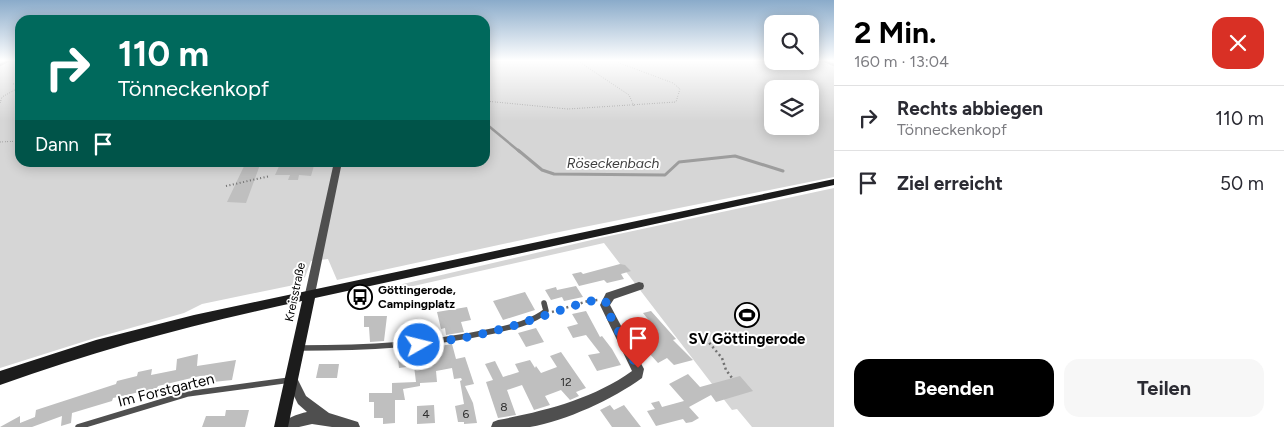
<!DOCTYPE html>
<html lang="de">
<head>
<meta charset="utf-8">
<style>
  :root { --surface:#fff; --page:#f7f7f7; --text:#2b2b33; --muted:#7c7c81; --line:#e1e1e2; --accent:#000 }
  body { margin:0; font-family:Figtree,sans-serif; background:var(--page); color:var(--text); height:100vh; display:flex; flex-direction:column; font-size:19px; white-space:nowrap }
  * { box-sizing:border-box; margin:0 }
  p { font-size:16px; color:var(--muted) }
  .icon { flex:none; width:28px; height:28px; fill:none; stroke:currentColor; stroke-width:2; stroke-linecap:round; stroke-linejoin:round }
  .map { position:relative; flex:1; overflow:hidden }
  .side { display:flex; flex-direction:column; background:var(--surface); width:450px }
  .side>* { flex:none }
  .guide { position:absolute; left:15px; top:15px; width:475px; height:152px; border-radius:15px; box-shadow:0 2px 12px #0003; background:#00695c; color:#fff; overflow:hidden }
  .controls { position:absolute; left:764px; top:15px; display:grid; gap:10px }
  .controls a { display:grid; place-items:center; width:55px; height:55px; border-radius:10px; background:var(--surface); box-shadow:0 2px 12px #0003; font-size:25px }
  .pin { position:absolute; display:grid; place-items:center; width:42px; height:42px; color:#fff; margin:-51px -21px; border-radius:50% 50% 50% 0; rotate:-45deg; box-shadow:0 0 5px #0007 }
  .pin .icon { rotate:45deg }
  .me { position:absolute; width:55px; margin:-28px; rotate:82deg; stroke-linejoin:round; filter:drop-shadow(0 0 4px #0008) }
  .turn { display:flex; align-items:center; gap:18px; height:105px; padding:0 20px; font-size:22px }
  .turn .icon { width:65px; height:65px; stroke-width:2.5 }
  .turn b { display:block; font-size:35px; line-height:42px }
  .then { display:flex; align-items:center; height:48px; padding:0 20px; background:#0003; gap:10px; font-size:19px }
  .round { display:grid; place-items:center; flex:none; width:52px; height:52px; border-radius:15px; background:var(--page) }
  .headline { display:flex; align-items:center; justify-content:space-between; height:85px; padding:0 20px }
  h1 { font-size:30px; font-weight:700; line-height:38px; color:var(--accent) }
  .button { display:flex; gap:10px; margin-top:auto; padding:10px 20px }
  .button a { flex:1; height:58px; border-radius:15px; background:var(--accent); color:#fff; font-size:20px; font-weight:700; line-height:58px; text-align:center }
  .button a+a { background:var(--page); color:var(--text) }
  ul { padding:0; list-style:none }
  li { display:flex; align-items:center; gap:15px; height:65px; padding:0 20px; border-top:1px solid var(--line) }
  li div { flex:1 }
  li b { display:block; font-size:19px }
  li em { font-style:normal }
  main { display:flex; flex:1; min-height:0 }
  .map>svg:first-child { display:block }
</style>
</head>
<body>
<main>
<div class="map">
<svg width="834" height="427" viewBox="0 0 834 427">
  <rect width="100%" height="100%" fill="#fff"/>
  <path fill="#d6d6d6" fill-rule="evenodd" d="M0,61h20v101h465v-101h349v116l-280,56 -217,47 -9,-21 -17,2 -6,16 -11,8 -92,19 -18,9 -89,25 -95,30zM772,89h38v37h-38z
    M834,188v239h-82l-15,-18 -5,1 -128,-167 -226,51 -1,-4 223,-52z"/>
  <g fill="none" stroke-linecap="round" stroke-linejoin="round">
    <path stroke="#9d9d9d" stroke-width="2.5" d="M825,61l9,4
      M0,65l8,-4
      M485,123l35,29"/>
    <path stroke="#9d9d9d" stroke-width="3" d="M518,150l24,20 12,4 111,1 14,-13 56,-6 48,15"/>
  </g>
  <path fill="#bfbfbf" d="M246,162h15l-15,41 -19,-1z
    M281,162h34l-4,14 -12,-1 -1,5h-10l2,-5h-15z
    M620,264l5,1 6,6 -10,3 3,5 -17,4 -3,-3 -25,6 -7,-12 9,-2 2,2z
    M576,286l7,11 -19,4 -2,-4 -11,3 -6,-10 11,-3 1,3z
    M525,292l10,18 -32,10 -10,-19z
    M467,307l4,13 -10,2 3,10 -18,3 -1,-7 -4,1 -4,-17z
    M586,311l14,26 2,-1 10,13 9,16 -24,6 -9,-16 12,-2 -14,-18 -13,3 -6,-11 11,-3 -6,-10z
    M651,311l25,28 -3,1 20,20 -19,5 -7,-7 -9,5 -20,-22 20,-9 -15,-19z
    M364,316h23l-3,25 -14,1 -1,-15h-5z
    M536,328l8,14 -18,5 -8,-14z
    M452,344l4,15 9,-2 9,27 -9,2 8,17 4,20 -13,1v-2h-6l-3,-16 9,-2 -4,-23 2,-1 -1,-2 -7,1 -2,-11 -16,3 1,11 -17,1v3l-17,3 2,11h-10v23l-12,1v-6h-9v-16h-5v-9h23v-10l24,-1 -2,-16 -15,2 -2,-17 19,-2 1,13 19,-4 -2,-11z
    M561,352l25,36 -10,4 3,4 -9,4 -9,-10 -16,6 5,9 -16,5 -12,-25 -15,5 9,25 -18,3 -12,-36 7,-2 -8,-16 10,-3 8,16 16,-5 -4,-8 15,-4 5,8 1,-2 5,7 16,-6 -7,-11z
    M198,354l-1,12 39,-6 -4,20 -19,2 1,-7 -14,1 -42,10 -1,2 -44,10 -1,3 -40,12 -1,10 -10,3 1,-10 -30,11h-32l20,-11v7l15,-6 1,-7 80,-26 1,-3 20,-5 1,-4 14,-3 -1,6 25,-5 1,-11z
    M319,364h20l-2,14h-21z
    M688,374l12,13 40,-11 13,15 -37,11 -5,-7 -22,12 10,11 -7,4 -6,1 -3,-4 -27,7 -9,-15 8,-2 -4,-6 8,-2 3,6 22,-6 -15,-17z
    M434,405l1,18 -18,1v-18z
    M610,405l4,5 10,-5 17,22h-29l-12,-17z
    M226,410h23l-4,17h-43l4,-11h19z"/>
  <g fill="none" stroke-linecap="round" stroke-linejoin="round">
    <path stroke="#717171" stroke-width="1" stroke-dasharray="0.5 2" stroke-linecap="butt" d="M578,61l51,34 5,11
      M13,84l7,-1
      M485,101l83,8 108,-7 4,-13 -7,-6 -59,-22
      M0,103l2,-6 18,-10
      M0,142l20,-1"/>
    <path stroke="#717171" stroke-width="2" stroke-dasharray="1 2.5" stroke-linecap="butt" d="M226,186l44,-10"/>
    <path stroke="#717171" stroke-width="2.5" stroke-dasharray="2 3" stroke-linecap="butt" d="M552,312l36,-11 10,-1
      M706,339l16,19 4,12 6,8"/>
    <path stroke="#4f4f4f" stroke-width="5.5" d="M300,348c65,0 129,-3 193,-17 18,-4 38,-8 53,-20l-2,-8
      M78,427l109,-33 103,-14"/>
    <path fill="#4f4f4f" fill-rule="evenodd" d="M334,162h8l-27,132 -1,3 -4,1 -4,-1 -1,-3z
      M639,282l4,1 1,3 -1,3 -29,10 -4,6 34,64 -2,9c-29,21 -76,43 -112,49 -12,0 -26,0 -39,0l2,-5 5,-2c47,-9 95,-21 134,-49l-32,-66 6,-12z
      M292,374l4,2 10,20 23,17 29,9 2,5h-28l-20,-3 -13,3h-19c4,-9 18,-13 27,-15l-9,-8 -12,-24 2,-4z"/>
    <path fill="#1c1c1c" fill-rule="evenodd" d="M834,179v6l-519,113 -27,129h-14l28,-126c-102,22 -203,48 -302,84v-14l96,-31 98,-25z"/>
  </g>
  <linearGradient id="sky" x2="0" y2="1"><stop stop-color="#8aabca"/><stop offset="0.5" stop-color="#fff"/><stop offset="1" stop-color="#fff" stop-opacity="0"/></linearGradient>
  <rect width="834" height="121" fill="url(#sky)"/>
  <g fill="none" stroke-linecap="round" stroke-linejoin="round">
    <path stroke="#1a73e8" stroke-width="9" stroke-dasharray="0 16.2" d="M419,345l55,-9 36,-9 78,-26h18v7l32,60"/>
  </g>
  <defs>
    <symbol id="bus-ring" viewBox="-11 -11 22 22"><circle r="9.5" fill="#fff" stroke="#000" stroke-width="1.5"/><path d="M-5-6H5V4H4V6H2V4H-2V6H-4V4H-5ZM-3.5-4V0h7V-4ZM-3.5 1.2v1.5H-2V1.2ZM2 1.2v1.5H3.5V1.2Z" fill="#000"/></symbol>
    <symbol id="stadium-ring" viewBox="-11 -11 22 22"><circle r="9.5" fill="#fff" stroke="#000" stroke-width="1.5"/><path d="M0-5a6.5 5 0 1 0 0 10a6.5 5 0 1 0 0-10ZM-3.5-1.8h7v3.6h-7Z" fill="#000"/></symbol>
  </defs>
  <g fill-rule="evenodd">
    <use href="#bus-ring" x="346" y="283" width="28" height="28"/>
    <use href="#stadium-ring" x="733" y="301" width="28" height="28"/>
  </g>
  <g text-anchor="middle" stroke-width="4" stroke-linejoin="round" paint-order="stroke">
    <g font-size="12" font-weight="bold" fill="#000" stroke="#fff" text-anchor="start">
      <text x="378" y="294">Göttingerode,<tspan x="378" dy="14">Campingplatz</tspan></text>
    </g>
    <g font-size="12" fill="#000" stroke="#fff">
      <text transform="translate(295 292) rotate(-78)" y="4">Kreisstraße</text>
    </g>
    <g font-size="12" fill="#303030">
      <text x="566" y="386">12</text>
      <text x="504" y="411">8</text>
      <text x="426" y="418">4</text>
      <text x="466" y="418">6</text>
    </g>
    <g font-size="14" font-style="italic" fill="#3e3e3e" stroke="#fff">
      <text x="613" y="168">Röseckenbach</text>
    </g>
    <g font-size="15" font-weight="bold" fill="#000" stroke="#fff">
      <text x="747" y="344">SV Göttingerode</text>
    </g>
    <g font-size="15" fill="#000" stroke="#fff">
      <text transform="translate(166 390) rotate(-14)" y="5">Im Forstgarten</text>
    </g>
  </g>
</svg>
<div class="controls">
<a><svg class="icon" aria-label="search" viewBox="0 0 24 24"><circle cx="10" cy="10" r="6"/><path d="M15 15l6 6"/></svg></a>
<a><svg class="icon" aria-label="layers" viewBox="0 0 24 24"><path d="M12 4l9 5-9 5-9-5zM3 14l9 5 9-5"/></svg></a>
</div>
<div class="pin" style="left:638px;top:368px;background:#d93025"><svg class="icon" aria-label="arrive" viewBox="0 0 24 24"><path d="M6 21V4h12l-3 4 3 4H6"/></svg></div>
<svg class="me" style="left:419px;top:345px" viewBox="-20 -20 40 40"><circle r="17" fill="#1a73e8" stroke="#fff" stroke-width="3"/><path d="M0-11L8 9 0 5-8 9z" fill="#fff"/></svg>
<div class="guide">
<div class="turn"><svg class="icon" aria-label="right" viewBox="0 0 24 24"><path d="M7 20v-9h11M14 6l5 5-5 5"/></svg><div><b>110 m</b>Tönneckenkopf</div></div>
<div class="then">Dann<svg class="icon" aria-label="arrive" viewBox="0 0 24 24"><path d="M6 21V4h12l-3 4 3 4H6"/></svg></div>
</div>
</div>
<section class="side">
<div class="headline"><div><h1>2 Min.</h1><p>160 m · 13:04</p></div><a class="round" style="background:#d93025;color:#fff"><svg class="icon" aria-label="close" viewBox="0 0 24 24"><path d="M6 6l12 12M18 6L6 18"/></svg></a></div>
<ul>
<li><svg class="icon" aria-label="right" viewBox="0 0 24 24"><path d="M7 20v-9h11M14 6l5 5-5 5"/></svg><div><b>Rechts abbiegen</b><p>Tönneckenkopf</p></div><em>110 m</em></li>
<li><svg class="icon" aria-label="arrive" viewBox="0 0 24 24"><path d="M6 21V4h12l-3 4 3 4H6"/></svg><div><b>Ziel erreicht</b></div><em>50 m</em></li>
</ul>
<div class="button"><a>Beenden</a><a>Teilen</a></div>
</section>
</main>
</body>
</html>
